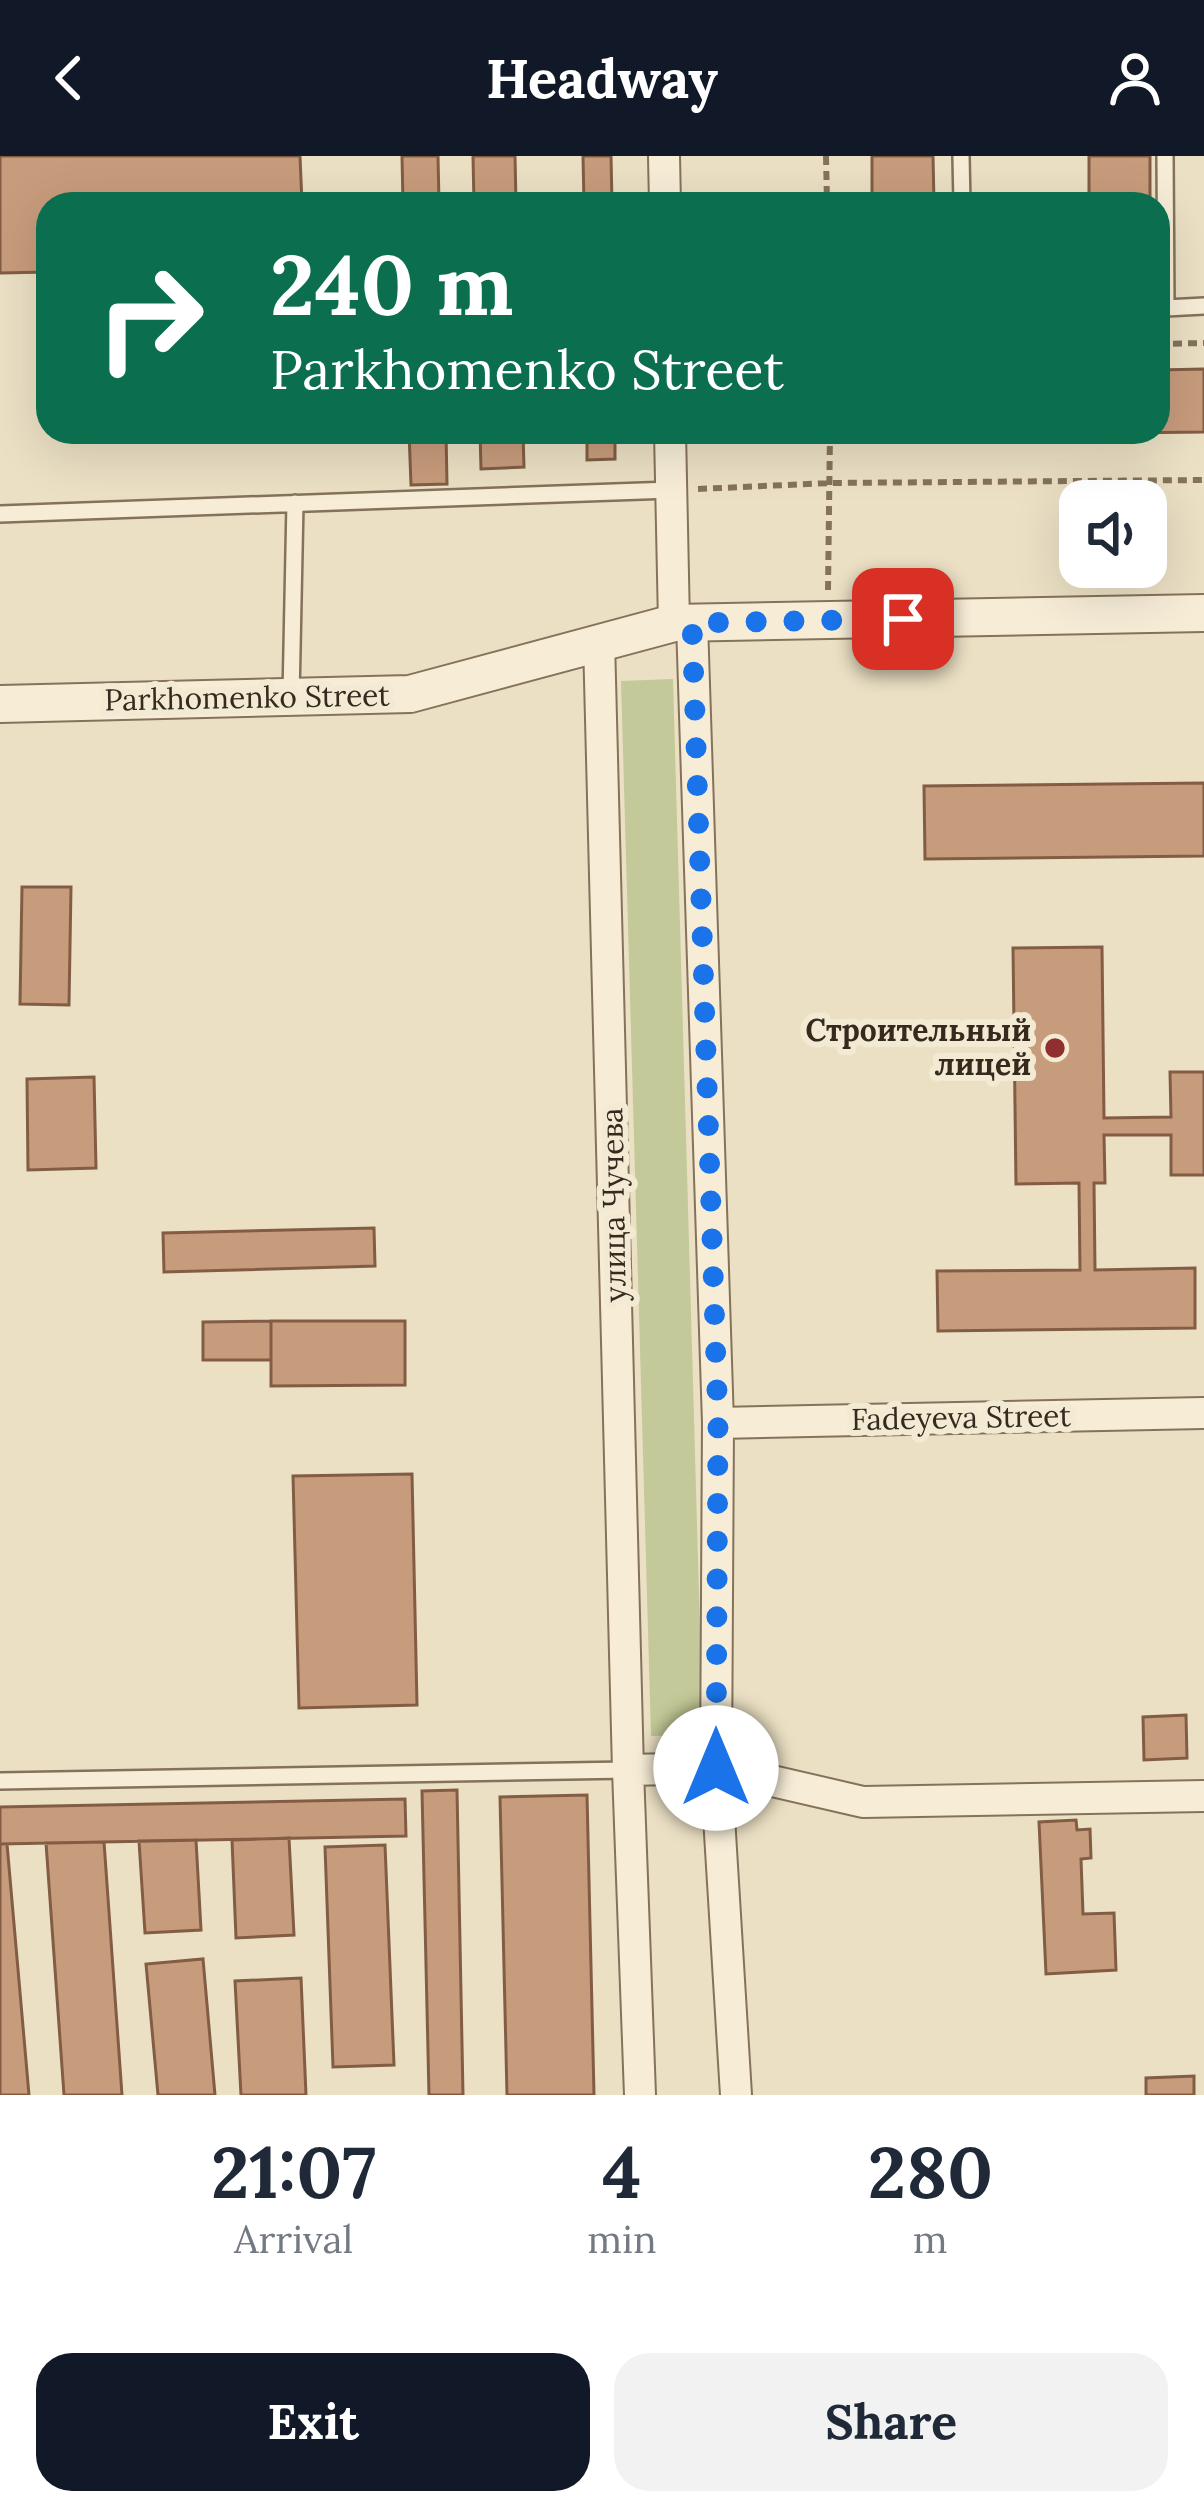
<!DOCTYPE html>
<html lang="en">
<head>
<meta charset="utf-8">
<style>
  :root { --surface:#fff; --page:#f2f2f3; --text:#1f2937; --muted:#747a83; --accent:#111827 }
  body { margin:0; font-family:Lora,serif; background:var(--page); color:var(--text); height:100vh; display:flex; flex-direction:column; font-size:45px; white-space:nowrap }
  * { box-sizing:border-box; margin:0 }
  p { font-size:39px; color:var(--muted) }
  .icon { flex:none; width:66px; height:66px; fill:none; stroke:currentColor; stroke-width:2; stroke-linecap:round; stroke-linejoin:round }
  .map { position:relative; height:1939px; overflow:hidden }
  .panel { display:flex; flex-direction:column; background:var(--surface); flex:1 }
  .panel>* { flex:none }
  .hud { position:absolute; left:36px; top:36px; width:1134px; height:252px; border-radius:36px; box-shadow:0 12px 48px #0002; background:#0b6e4f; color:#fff; overflow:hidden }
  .buttons { position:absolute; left:1059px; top:324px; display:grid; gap:24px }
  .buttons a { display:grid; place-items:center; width:108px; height:108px; border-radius:24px; background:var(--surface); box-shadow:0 12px 48px #0002; font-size:60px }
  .pin { position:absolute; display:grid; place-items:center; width:102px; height:102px; color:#fff; margin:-51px; border-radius:24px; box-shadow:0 6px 18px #0006 }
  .me { position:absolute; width:132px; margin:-66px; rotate:0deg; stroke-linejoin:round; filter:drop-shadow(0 0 9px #0008) }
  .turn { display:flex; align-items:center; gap:42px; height:252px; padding:0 36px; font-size:54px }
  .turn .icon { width:156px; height:156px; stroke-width:2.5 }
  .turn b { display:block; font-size:84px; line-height:102px }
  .eta { display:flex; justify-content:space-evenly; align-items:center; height:204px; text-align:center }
  .eta b { font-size:72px; font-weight:700; line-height:84px }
  .primary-button { display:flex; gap:24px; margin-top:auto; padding:24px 36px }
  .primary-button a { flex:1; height:138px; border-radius:36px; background:var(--accent); color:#fff; font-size:48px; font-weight:700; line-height:138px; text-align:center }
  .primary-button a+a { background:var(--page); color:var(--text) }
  header { display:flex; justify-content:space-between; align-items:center; height:156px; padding:0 36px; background:var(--accent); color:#fff; font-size:54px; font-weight:700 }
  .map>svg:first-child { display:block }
</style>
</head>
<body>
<header><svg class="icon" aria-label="back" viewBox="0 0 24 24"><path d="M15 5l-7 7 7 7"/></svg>Headway<svg class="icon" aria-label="person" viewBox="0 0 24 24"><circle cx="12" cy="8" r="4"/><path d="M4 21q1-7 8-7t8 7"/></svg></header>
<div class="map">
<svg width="1204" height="1939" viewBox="0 0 1204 1939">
  <rect width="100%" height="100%" fill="#ebe0c4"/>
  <path fill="#c3c998" d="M673,523l30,1056 -52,1 -30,-1055z"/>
  <path fill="#c79c7c" stroke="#825d43" stroke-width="3" d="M0,0h300l2,48h-254v68l-48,1z
    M402,0h36l1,48h-36z
    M473,0h42l1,48h-42z
    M583,0h28l1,48h-28z
    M872,0h61l1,48h-62z
    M1089,0h61v48h-61z
    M1204,213v63l-333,4v-4h287v-62z
    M409,276h37l1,52 -36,1z
    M480,276h43l1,35 -43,2z
    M587,276h28v27l-28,1z
    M1204,627v73l-279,3 -1,-73z
    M22,731h49l-2,118 -49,-1z
    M1102,791l2,171 67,-1 -1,-45h34v103h-33v-40h-67l1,48h-11l1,87 100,-2v60l-257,3 -1,-60 143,-1 -1,-87 -63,1 -3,-236z
    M94,921l2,91 -68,2 -1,-91z
    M374,1072l1,38 -211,6 -1,-39z
    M271,1165v39h-68v-38z
    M271,1165h134v64l-134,1z
    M412,1318l5,231 -118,3 -6,-232z
    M1186,1559l1,43 -43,2 -1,-43z
    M457,1634l6,305h-34l-7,-304z
    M587,1639l7,300h-87l-7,-298z
    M405,1643l1,37 -406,8v-37z
    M1076,1664l1,10 13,-1 1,29 -10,1 2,55 31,-1 2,57 -70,4 -7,-152z
    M289,1682l5,97 -58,3 -4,-98z
    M196,1684l5,90 -56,3 -6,-92z
    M104,1686l18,253h-58l-18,-252z
    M0,1688h7l22,251h-29z
    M385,1689l9,220 -61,2 -8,-220z
    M203,1803l12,136h-57l-12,-131z
    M301,1822l5,117h-65l-6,-114z
    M1194,1920v19h-48v-17z"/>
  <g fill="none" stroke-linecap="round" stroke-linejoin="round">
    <defs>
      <path id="service" d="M961,0l1,48
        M1158,152h8l-1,-152
        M1166,152l38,-2
        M0,358l671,-24
        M291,541l4,-194
        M0,1625l628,-11"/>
      <path id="minor" d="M664,0l1,48
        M670,276l4,191
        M692,467l26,800 -2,345 20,327
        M599,485l29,1129 12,325
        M718,1267l486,-10
        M628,1614l88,-2 147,34 341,-6"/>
      <path id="tertiary" d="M0,548l410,-10 264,-71 530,-10"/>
    </defs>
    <use href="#service" stroke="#85725b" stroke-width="20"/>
    <use href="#minor" stroke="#85725b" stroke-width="34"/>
    <use href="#tertiary" stroke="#85725b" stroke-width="40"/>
    <path stroke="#85725b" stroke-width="6" stroke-dasharray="9 6" stroke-linecap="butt" d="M826,0l1,48
      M1158,188l46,-1
      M698,333l132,-6 374,-3
      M828,434l2,-158"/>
    <use href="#service" stroke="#f7edd7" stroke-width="15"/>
    <use href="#minor" stroke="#f7edd7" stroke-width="30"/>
    <use href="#tertiary" stroke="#f7edd7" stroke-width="36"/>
  </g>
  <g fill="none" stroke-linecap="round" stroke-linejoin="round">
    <path stroke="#1a73e8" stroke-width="21" stroke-dasharray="0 37.8" d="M716,1612l2,-345 -26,-800 211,-4"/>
  </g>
  <circle fill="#902f2f" stroke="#f3ead3" stroke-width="4.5" cx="1055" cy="892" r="12"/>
  <g text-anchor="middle" stroke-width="12" stroke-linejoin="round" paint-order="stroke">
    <g font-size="30" fill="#362a1f" stroke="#f3ead3">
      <text transform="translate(247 542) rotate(-1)" y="10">Parkhomenko Street</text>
      <text transform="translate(614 1049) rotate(-91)" y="10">улица Чучева</text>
      <text transform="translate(961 1262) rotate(-1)" y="10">Fadeyeva Street</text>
    </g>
    <g font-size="30" font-weight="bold" fill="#362a1f" stroke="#f3ead3" text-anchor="end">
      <text x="1031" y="885">Строительный<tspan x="1031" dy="34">лицей</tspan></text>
    </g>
  </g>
</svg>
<div class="buttons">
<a><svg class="icon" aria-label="sound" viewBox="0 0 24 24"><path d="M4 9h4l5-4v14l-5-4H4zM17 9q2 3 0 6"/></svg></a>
</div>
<div class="pin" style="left:903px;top:463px;background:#d93025"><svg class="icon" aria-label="arrive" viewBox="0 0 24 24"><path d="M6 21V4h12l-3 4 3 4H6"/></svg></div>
<svg class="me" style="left:716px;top:1612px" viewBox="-20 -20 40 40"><circle r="19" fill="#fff"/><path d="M0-13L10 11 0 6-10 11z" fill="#1a73e8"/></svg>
<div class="hud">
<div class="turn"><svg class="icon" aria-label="right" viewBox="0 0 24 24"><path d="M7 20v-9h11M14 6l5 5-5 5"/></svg><div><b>240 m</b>Parkhomenko Street</div></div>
</div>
</div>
<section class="panel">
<div class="eta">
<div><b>21:07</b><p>Arrival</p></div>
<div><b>4</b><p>min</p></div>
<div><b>280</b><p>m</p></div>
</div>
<div class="primary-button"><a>Exit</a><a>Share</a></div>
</section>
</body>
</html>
